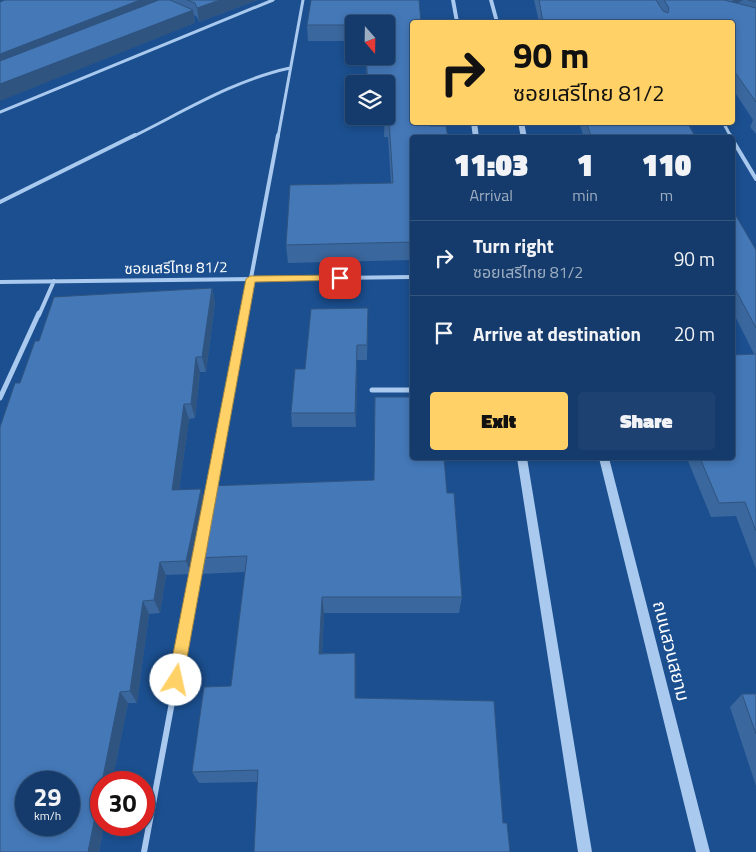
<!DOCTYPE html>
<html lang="en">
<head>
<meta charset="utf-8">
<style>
  :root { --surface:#143b6b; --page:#1d4271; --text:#f1f3f6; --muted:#9dadc1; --line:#33557e; --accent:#ffd166 }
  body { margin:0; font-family:"Titillium Web","Noto Sans Thai",sans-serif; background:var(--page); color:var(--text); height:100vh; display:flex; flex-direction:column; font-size:19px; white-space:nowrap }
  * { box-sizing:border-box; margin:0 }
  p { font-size:16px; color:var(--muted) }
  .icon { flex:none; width:28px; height:28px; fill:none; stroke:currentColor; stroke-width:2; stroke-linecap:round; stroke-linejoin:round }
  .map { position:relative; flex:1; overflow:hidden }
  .details { position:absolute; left:410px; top:135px; width:325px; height:325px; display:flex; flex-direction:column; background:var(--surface); border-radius:5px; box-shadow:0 2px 8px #0003,0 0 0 1px var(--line) }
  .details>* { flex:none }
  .top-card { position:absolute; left:410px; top:20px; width:325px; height:105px; border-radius:5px; box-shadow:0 2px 8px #0003,0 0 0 1px var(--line); background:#ffd166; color:#111; overflow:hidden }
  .needle { width:32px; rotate:160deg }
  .fabs { position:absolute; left:345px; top:15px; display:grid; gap:10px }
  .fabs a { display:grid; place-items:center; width:50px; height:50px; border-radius:5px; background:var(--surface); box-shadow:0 2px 8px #0003,0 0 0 1px var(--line); font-size:25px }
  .speed { position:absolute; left:15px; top:771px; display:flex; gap:10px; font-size:25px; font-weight:700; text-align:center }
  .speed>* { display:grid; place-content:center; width:65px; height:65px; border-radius:50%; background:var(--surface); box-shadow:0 2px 8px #0003,0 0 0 1px var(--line); line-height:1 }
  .speed small { font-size:12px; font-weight:400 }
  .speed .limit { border:8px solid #d22; background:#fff; color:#111 }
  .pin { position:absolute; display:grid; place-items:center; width:42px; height:42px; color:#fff; margin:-21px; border-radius:10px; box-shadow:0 2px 8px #0006 }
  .me { position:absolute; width:55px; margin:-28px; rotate:10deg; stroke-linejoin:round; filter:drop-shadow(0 0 4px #0008) }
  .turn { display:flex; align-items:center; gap:18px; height:105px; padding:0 20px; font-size:22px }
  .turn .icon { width:65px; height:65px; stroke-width:2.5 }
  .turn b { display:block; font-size:35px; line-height:42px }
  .eta { display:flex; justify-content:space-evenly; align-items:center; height:85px; text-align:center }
  .eta b { font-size:30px; font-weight:800; line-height:35px }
  .primary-button { display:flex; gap:10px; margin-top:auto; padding:10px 20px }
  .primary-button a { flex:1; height:58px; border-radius:5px; background:var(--accent); color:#111; font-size:20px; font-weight:800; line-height:58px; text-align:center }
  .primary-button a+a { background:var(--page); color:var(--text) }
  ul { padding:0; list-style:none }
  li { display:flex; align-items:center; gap:15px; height:75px; padding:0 20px; border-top:1px solid var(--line) }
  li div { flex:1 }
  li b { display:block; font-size:19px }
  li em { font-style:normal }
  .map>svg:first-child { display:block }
</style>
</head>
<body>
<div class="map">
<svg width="756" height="852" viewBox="0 0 756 852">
  <rect width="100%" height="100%" fill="#1b4f8f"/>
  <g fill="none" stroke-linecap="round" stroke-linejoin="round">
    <path stroke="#a9c9ee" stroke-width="3" d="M0,112l273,-112
      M723,122l8,15
      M132,137c51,-25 102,-57 158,-69
      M278,137l25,-137"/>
    <path stroke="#a9c9ee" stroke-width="4" d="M730,135l2,3
      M732,139l24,40
      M0,202l135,-67
      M0,282l412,-5
      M39,315l15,-34
      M244,315l34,-180"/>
    <path stroke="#a9c9ee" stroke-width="5" d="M372,390h40
      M0,398l39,-85
      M211,493l34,-180"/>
    <path stroke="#a9c9ee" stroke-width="6" d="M144,852l55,-294"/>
    <path fill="#a9c9ee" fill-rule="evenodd" d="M451,0h4l4,22h-4z
      M489,0h4l6,22h-4z
      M471,122h6l2,16h-6z
      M518,122h6l3,16h-6z
      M517,458h10l65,394h-14z
      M599,458h10l101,394h-14z"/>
  </g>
  <path fill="#3a679d" d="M0,0h257l-58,22 -2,-5 -3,-2 1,8z
    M419,0l-7,138v122l-124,3 -2,-18 105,-62 -3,-46h-4l2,-53h-19l-2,-28h21v-32h-32v17h-46l-1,-16z
    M534,0h222v134l-6,-7 3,-7 -21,-32v-66h-193z
    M579,122h108l9,16h-112z
    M732,209l24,41v319l-20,-53 -25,1 -23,-56 2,-3h42l22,-104 -22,-44z
    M212,288l3,15 -9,69h-6l-5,46 -6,1 -10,71 22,-1 4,15 -7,38 -7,32 -25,1 -6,38 -11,1 -12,89h-9l-16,79h-11v43h3l-5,27 -79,-469 19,-42z
    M368,324l-1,36h-10l-1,67h-64l-1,-14 14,-44z
    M447,493l15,104 -3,16h-135l-2,40h33l1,45 147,125 7,29 -253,-70 -58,1 -7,-11 39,-86 14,-114 -44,2 -6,-16z
    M742,694h14v92l-26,-79z"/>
  <path fill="#305480" d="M140,0h18l1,7 -159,63v-16z
    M220,0h37l-58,22 -2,-14z
    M733,0h10l-13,8z
    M193,10l2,13 -195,78v-17z
    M212,288l3,15 -9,69 -4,-15z
    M357,345v15l-1,67 -1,-14z
    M196,357l4,15 -5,46 -4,-14z
    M184,404l5,15 -12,86 -5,-15z
    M201,489l4,15 -14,70 -5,-13z
    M160,562l6,13 -6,38 -6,-13z
    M322,597l2,16 -3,55 -2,-14z
    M143,601l6,13 -12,89 -7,-12z
    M355,653l1,14v44l-1,-13z
    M120,692l8,11 -16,79h-10z
    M101,785v40h3l-5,27h-11z"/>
  <path fill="#4478b7" stroke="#305480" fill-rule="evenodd" d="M5,0h135l-140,54v-52z
    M159,0h11l23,10 -193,74v-23z
    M187,0h33l-23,8 -2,-5z
    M311,0h108l2,22h-9v100h18v4h16l2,12h-36v104l-126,3 4,-60 103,-2 -4,-63h-4v-4h1v-32h-18l-2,-28h20v-32h-32v1h-47z
    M539,0h117l7,11 5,2 1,-5 -5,-8h60l32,8v94l-24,-34v-46h-189z
    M748,0h8v2z
    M586,122h101l9,16h-104z
    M732,209l24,41v78l-24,-45z
    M212,288l-10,69h-6l-5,47h-7l-12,86 29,-1 -8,40 -7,32 -26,1 -6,38 -11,1 -13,90 -10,1 -32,160h-88v-425l15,-44h5l15,-42h4l15,-44zM26,782h43v43h-43z
    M368,308l-1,37h-10l-2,68h-64l4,-44h10l6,-60z
    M756,354v177l-11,-29 -26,1 -19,-45h32v-103z
    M375,397h37v61h32l3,35h7l8,104h-140l-3,57 36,-1v45l139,3 9,122h4l3,29h-256l4,-82 -66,2 12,-85 27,-1 16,-130 -52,2 14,-72 165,-6z
    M742,694h14v40z"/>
  <path fill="#ffd166" stroke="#a68842" d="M340,275l4,1v4l-89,2 -72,398 -2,5 -5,2 -5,-2 -3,-5 78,-401 4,-3z"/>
  <g text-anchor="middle" stroke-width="5" stroke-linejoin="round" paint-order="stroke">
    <g font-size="15" fill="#fff" stroke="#1b4f8f">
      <text transform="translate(176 268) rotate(-1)" y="5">ซอยเสรีไทย 81/2</text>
    </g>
    <g font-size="18" fill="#fff" stroke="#1b4f8f">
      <text transform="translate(671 651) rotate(76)" y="6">ถนนสวนสยาม</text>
    </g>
  </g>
</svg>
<div class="fabs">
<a><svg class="needle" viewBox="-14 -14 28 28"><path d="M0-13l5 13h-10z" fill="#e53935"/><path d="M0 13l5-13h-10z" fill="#9dadc1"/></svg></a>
<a><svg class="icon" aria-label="layers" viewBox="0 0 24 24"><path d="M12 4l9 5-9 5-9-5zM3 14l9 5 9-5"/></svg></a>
</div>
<div class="speed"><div>29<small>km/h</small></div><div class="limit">30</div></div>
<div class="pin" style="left:340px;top:278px;background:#d93025"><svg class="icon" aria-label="arrive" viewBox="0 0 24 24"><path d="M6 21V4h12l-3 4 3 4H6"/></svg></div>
<svg class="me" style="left:176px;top:680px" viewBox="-20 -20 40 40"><circle r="19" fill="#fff"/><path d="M0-13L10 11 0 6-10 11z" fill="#ffd166"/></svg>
<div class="top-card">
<div class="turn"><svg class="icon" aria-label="right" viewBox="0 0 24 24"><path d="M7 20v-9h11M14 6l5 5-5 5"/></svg><div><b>90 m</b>ซอยเสรีไทย 81/2</div></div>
</div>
<section class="details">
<div class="eta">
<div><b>11:03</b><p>Arrival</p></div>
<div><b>1</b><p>min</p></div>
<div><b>110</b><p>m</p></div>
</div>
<ul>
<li><svg class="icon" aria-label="right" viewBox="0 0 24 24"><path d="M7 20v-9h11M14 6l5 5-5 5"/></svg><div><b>Turn right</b><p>ซอยเสรีไทย 81/2</p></div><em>90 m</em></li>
<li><svg class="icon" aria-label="arrive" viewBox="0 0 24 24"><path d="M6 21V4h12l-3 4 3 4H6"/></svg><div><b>Arrive at destination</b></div><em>20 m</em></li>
</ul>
<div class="primary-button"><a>Exit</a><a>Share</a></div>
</section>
</div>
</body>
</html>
